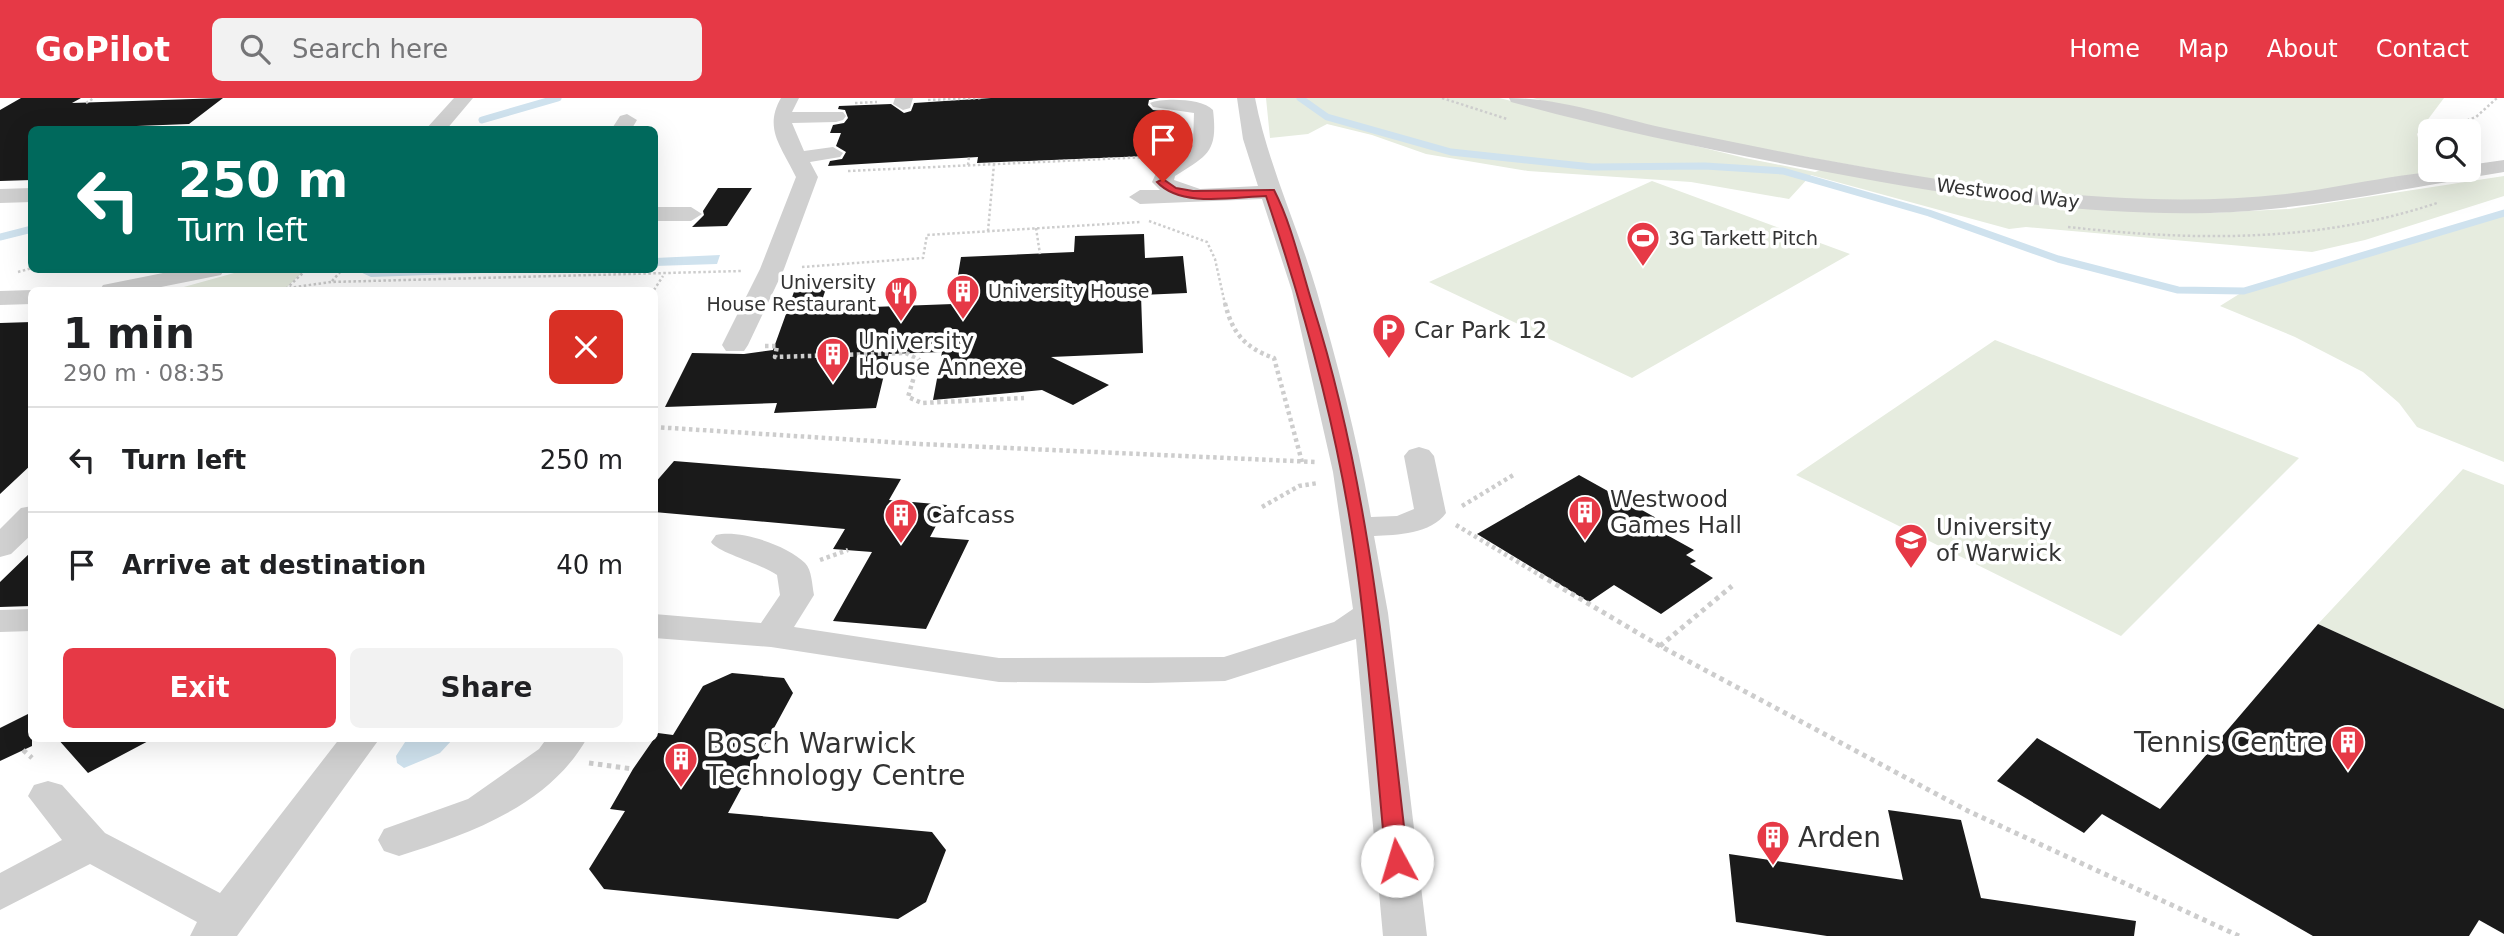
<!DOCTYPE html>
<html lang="en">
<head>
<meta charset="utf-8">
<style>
  :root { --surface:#fff; --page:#f2f2f2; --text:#202124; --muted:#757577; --line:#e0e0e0; --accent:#e63946 }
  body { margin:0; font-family:"DejaVu Sans",sans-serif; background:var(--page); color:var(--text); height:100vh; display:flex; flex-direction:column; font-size:26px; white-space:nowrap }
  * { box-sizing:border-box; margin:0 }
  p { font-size:23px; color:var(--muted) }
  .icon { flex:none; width:38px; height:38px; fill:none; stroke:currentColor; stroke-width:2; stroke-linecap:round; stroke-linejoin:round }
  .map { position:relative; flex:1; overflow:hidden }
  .side { position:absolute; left:28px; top:189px; width:630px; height:455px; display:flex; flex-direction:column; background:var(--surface); border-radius:10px; box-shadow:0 7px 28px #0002 }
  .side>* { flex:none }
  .banner { position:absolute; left:28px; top:28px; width:630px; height:147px; border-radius:10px; box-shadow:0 7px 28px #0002; background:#00695c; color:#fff; overflow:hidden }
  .fabs { position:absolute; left:2418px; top:21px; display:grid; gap:14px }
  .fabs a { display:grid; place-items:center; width:63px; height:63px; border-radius:10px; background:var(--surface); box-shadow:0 7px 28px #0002; font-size:35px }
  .pin { position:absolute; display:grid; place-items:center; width:60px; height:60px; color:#fff; margin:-72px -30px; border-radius:50% 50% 50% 0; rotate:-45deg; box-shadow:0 0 7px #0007 }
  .pin .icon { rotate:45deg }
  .me { position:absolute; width:77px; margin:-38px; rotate:354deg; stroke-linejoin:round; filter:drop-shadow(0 0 5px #0008) }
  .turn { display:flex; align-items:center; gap:24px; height:147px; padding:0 35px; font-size:32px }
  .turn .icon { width:91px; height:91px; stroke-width:2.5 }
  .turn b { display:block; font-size:49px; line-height:60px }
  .round { display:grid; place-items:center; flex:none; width:74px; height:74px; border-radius:10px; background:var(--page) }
  .headline { display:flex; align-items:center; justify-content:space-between; height:119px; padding:0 35px }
  h1 { font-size:42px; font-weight:700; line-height:52px }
  .cta { display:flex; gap:14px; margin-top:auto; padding:14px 35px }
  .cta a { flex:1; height:80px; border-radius:10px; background:var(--accent); color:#fff; font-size:28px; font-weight:700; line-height:80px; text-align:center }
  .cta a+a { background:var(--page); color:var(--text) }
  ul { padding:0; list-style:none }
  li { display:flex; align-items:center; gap:21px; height:105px; padding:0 35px; border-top:2px solid var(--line) }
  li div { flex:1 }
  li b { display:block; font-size:26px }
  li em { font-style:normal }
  header { display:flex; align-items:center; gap:42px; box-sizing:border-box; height:98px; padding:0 35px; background:var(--accent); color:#fff }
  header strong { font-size:33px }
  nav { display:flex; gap:38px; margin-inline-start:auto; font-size:24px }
  .search { width:490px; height:63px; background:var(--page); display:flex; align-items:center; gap:18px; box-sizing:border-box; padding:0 24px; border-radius:10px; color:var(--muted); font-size:26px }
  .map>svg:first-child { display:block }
</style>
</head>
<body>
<header>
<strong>GoPilot</strong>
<div class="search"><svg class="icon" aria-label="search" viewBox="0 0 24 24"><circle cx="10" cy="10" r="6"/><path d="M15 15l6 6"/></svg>Search here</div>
<nav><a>Home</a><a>Map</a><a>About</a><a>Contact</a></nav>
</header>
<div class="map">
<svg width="2504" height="838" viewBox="0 0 2504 838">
  <rect width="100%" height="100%" fill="#fff"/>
  <path fill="#e6ecdf" d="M1266,0h233l246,60 70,14 6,-2 389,43 79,-4 215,-33v20l-139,44 -53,12 -286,-25 -17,2 -198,-54 -22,24 -98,-17 -163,-11 -102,-17 -54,-19 -45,-11 -19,10 -38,4z
    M1533,0h911l-27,36 5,19 9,6v11l15,1c-79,14 -160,28 -241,31 -127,4 -253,-19 -377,-41 -99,-18 -198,-36 -295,-63z
    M1652,83l198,73 -218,124 -203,-96z
    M2504,115v249l-87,-35 -18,-24 -36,-31 -68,-35 -75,-31 24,-15z
    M245,172h60l-18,17 -114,3z
    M1995,242l304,118 -178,178 -325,-161z
    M2463,371l41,16v224l-186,-85z"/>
  <path fill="#cfe2ee" d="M720,157l-3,9 -62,2v-8z
    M564,172l-193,7 -13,-6v-1z
    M407,641v-1l46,1 -13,14 -36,15 -7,-5 -1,-7z"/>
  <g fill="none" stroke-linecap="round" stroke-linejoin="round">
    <path stroke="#cfe2ee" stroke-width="7" d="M1300,0l27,19 124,35 141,15 113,-1 78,5 146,42 129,46 120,31 66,1 260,-78
      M482,22l76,-22
      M0,139l32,-8"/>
  </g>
  <path fill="#1a1a1a" d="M21,0h60l-9,5 151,-5 -34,26 -157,6v50l-32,1v-71z
    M991,0h168l-10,2 -1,5 5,5 18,2 6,37 -30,2v5l-170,7 1,-6 -150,9 2,-5 12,-2 4,-7 -10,-6 5,-13h-11l3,-8 11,-2 4,-5 -3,-8 -7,-1 1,-3 52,-2 13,9 7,-2 3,-8z
    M718,90h34l-25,38 -35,1 12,-12 -1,-4z
    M1144,136l1,24 38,-2 4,37 -46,2 2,58 -92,4 58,28 -36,20 -31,-15 -109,10 9,-48 -53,2 -13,54 -102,5 3,-10 -112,4 27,-54 52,1 29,-4 26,-72 31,-1 -11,32 134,-5 8,-47 113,-5 1,-16z
    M32,224v142l-32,30v-171z
    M674,363l227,18 -12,21 58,5 -17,32 39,3 -43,89 -93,-8 39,-69 -39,-3 12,-20 -191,-17v-28z
    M1579,377l88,49 -9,6 36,20 -8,5 10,6 -6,3 23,14 -52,36 -47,-29 -25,17 -112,-68z
    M32,453v55l-32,1v-25z
    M2318,526l186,85v225l-25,-14 -10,16h-156l-211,-122 -18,19 -87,-52 40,-43 123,71z
    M732,575l52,5 9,15 -65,120 204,19 14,18 -20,52 -28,17 -294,-30 -15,-20 36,-58 -15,-2 23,-40 25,-36 15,2 30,-49z
    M32,614v34l-32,15v-33z
    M57,640h97l-66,35z
    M1888,712l73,10 20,78 155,23 -2,15h-307l-91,-14 -7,-68 174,26z"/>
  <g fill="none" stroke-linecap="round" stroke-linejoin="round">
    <path stroke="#cdcdcd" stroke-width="2.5" stroke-dasharray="2.5 2.5" stroke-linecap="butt" d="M1442,0l65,21
      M928,2l54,-2
      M86,5l8,-5
      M855,5l22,-1
      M2439,33l37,-14 21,-19
      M968,67l1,-8
      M848,73l299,-14
      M1149,123l58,21 8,17 10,45
      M2068,129c125,14 249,16 369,-24
      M1036,130l4,26
      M988,133l6,-67
      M802,169l121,-9 4,-23 213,-13
      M18,174l14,-4
      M332,183l10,-11
      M286,191l20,-19
      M274,192l57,-8 410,-11
      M654,192l9,-14"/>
    <path stroke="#cdcdcd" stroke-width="4.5" stroke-dasharray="3.5 3.5" stroke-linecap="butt" d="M1225,205c7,30 20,45 49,55l28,104
      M765,248h12l-2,11 131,-4 13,7 -11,37 14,6 102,-5
      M654,329l266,17 395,18
      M1462,408l53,-32
      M1262,409l37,-21 19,-3
      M1456,427l87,52
      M820,462l28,-10"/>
    <path stroke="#cdcdcd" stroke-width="5" stroke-dasharray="4.5 4.5" stroke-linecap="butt" d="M1540,477l120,71 308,165 271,125
      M1660,548l72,-60
      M23,652l9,8
      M589,665l44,6"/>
    <path fill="#d0d0d0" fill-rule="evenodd" d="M454,0h19l-27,32h-21z
      M781,0h18l-7,14h51l3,4 -3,4 -7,2 -44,1 12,28 29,-4 10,6 -3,4 -30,5 8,15 -34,92 -36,76 -4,6h-18l-4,-6 38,-76 36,-92c-14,-30 -33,-48 -15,-79z
      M913,0l-3,10 -7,2 -10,-6 2,-6z
      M1237,0h18c13,67 43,129 62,194 21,74 41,149 54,225l26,-1 17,-7 -10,-53 5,-6 10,-3 10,3 5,6 12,57c-15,21 -49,22 -72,23l14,77 39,323h-44l-27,-297 -131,42 -77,2 -149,-1 -228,-35 -117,-9v-24l107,9 19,-28 -3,-20c-17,-12 -59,-22 -66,-33l5,-7c23,-6 71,10 89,28 7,7 7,22 9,32l-20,32 205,31 225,-1 110,-35 19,-13 -20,-137 -41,-181 -30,-92 -122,5 -11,-7 11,-7h20l-8,-8 6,-13 35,-24 1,-32 -41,-6 -3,-4c12,-5 52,-5 63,7 5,42 -5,45 -38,66l-1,4 26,9 58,-3 -15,-47z
      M1509,0c55,0 110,21 165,32 112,23 225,46 338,59 91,10 183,15 274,5 61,-7 122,-24 183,-24v-5l35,-5v12c-97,16 -195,38 -294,41 -129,3 -257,-17 -383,-41 -106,-20 -212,-41 -316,-70z
      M627,16l10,6 -6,10h-20l9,-14z
      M32,90v14l-32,1v-14z
      M654,109h37l11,7 -11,7h-37z
      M178,172h46l-3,5 -75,15h-46l3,-5z
      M32,192h4h-4v14l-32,1v-14z
      M32,408v28l-21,20 -11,3v-28l21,-21z
      M32,511v22l-32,1v-22z
      M340,640h40l-143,198h-47l7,-14 -107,-58 -90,46v-37l62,-33 -34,-44 6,-11 14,-4 14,4 43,48 115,60z
      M547,640h40c-38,68 -118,96 -188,118l-15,-5 -6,-11 6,-11 84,-30 71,-50z"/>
  </g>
  <path fill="#e63946" stroke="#96252e" stroke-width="2" d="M1163,81l13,9 17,3 81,-1c18,35 27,78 39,116 57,180 73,368 95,555l-4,6 -7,2 -7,-2 -4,-6c-10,-100 -16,-201 -30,-301 -17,-124 -50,-246 -90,-364 -32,1 -85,12 -109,-14z"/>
  <defs>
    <symbol id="stadium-pin" viewBox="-11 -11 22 30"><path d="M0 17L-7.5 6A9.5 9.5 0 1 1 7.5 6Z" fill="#e63946" stroke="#fff"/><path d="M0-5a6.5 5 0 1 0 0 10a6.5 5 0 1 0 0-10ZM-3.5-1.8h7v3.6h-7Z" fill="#fff"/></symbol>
    <symbol id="building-pin" viewBox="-11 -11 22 30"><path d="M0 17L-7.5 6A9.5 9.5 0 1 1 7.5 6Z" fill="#e63946" stroke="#fff"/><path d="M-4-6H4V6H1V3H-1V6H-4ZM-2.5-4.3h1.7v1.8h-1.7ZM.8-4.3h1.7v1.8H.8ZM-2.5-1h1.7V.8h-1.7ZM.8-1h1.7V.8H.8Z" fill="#fff"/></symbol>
    <symbol id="restaurant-pin" viewBox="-11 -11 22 30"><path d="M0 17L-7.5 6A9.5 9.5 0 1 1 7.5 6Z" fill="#e63946" stroke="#fff"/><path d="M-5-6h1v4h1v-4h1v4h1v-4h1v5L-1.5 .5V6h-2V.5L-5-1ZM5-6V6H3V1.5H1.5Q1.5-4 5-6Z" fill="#fff"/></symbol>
    <symbol id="parking-pin" viewBox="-11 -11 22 30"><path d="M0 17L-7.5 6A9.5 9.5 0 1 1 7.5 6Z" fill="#e63946" stroke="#fff"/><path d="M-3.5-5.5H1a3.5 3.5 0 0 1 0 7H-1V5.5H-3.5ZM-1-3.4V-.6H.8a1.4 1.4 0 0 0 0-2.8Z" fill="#fff"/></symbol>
    <symbol id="university-pin" viewBox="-11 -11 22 30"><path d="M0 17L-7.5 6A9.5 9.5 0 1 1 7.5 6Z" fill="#e63946" stroke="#fff"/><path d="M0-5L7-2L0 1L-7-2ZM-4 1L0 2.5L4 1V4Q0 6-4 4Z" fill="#fff"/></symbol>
  </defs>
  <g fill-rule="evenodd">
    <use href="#stadium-pin" x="1624" y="121" width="38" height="52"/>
    <use href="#building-pin" x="944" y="174" width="38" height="52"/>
    <use href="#restaurant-pin" x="882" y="176" width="38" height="52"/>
    <use href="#parking-pin" x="1370" y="213" width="38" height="52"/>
    <use href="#building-pin" x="814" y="237" width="38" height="52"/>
    <use href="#building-pin" x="1566" y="395" width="38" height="52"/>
    <use href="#building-pin" x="882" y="398" width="38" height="52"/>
    <use href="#university-pin" x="1892" y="423" width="38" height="52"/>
    <use href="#building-pin" x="2329" y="625" width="38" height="52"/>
    <use href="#building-pin" x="662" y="642" width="38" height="52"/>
    <use href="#building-pin" x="1754" y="720" width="38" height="52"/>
  </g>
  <g text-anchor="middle" stroke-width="7" stroke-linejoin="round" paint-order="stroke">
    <g font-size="19" fill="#333" stroke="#fff">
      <text transform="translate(2008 95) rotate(7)" y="7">Westwood Way</text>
    </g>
    <g font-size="19" fill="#333" stroke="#fff" text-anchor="start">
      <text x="1668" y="147">3G Tarkett Pitch</text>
      <text x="876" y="191" text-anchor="end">University<tspan x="876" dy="22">House Restaurant</tspan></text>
      <text x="988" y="200">University House</text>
    </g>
    <g font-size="23" fill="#333" stroke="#fff" text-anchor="start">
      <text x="1414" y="240">Car Park 12</text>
      <text x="858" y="251">University<tspan x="858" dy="26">House Annexe</tspan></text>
      <text x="1610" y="409">Westwood<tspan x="1610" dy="26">Games Hall</tspan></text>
      <text x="926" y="425">Cafcass</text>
      <text x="1936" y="437">University<tspan x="1936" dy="26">of Warwick</tspan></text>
    </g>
    <g font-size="28" fill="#333" stroke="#fff" text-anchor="start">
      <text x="2324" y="654" text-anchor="end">Tennis Centre</text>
      <text x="706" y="655">Bosch Warwick<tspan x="706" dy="32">Technology Centre</tspan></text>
      <text x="1798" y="749">Arden</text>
    </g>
  </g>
</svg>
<div class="fabs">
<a><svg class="icon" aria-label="search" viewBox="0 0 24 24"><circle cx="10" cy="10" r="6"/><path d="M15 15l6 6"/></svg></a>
</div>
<div class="pin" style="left:1163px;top:84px;background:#d93025"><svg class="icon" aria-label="arrive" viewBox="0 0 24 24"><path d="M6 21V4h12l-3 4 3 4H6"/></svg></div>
<svg class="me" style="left:1397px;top:763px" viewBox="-20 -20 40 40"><circle r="19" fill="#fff"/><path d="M0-13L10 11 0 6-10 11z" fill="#e63946"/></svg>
<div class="banner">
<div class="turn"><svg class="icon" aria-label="left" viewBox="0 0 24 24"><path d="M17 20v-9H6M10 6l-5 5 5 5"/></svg><div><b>250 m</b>Turn left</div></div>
</div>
<section class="side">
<div class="headline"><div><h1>1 min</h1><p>290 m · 08:35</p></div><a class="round" style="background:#d93025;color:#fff"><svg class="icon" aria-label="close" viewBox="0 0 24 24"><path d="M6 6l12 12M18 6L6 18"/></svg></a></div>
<ul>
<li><svg class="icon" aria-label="left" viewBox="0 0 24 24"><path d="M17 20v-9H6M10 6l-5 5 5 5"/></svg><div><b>Turn left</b></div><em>250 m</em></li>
<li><svg class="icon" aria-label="arrive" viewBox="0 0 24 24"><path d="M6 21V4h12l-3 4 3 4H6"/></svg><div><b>Arrive at destination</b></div><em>40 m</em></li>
</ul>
<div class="cta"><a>Exit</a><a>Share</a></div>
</section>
</div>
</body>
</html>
